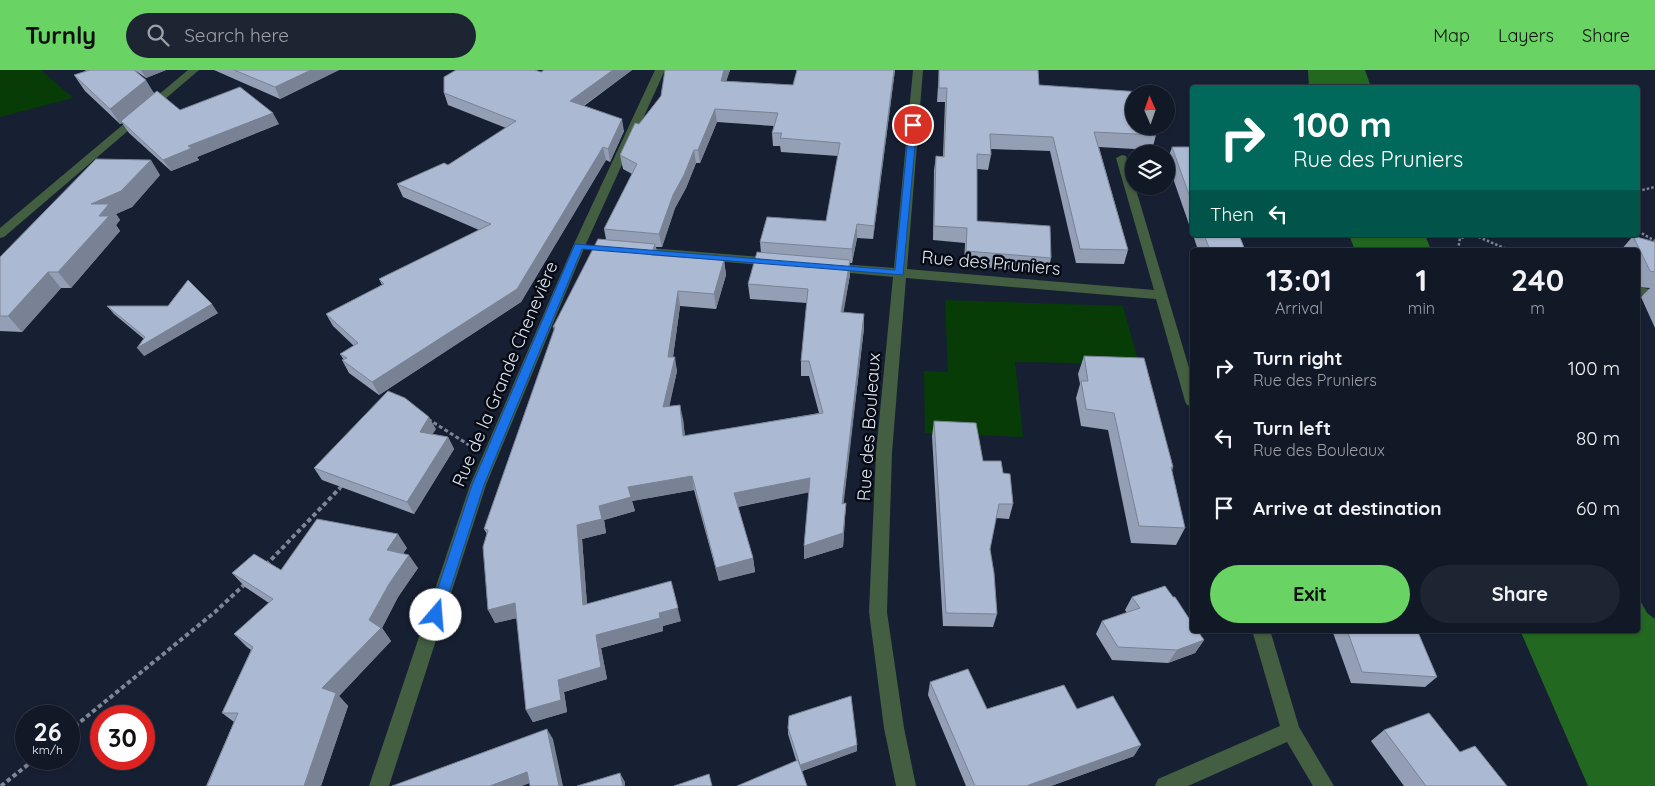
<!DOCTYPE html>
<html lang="en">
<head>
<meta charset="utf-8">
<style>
  :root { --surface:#111826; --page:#1e2532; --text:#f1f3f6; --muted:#9ca0a7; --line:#303743; --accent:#69d364 }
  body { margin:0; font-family:Quicksand,sans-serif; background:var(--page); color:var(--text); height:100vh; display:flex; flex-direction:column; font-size:19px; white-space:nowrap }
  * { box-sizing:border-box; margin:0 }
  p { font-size:16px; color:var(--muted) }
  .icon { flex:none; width:28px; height:28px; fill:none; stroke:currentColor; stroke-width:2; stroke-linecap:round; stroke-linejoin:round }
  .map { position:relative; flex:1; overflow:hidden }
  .sheet { position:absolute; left:1190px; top:178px; width:450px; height:385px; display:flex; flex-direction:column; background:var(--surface); border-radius:5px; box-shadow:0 1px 4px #0004,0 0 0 1px var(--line) }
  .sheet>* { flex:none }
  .top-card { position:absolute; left:1190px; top:15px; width:450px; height:152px; border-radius:5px; box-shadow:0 1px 4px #0004,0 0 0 1px var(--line); background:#00695c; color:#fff; overflow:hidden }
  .needle { width:32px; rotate:358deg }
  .tools { position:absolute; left:1125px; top:15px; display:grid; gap:10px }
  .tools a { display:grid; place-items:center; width:50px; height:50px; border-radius:50%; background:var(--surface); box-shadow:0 1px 4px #0004,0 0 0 1px var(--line); font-size:25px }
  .speed { position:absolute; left:15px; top:635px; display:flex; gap:10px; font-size:25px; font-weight:700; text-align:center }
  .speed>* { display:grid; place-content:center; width:65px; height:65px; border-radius:50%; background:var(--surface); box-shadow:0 1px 4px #0004,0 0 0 1px var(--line); line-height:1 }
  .speed small { font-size:12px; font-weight:400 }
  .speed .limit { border:8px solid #d22; background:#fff; color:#111 }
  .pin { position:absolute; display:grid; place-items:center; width:42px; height:42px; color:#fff; margin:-21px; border:2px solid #fff; border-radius:50%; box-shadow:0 1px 5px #0007 }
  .me { position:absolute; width:55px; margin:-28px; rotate:18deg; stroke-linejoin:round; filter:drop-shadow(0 0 4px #0008) }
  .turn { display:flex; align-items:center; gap:18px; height:105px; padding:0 20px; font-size:22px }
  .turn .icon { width:65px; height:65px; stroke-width:2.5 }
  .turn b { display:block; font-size:35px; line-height:42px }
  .then { display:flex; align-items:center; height:48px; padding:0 20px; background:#0003; gap:10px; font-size:19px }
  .eta { display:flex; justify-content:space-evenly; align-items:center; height:85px; text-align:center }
  .eta b { font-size:30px; font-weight:700; line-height:35px }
  .primary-button { display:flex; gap:10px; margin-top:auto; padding:10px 20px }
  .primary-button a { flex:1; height:58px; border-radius:30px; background:var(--accent); color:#111; font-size:20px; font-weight:700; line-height:58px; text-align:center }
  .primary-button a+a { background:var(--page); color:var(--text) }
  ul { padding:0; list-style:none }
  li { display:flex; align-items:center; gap:15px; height:70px; padding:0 20px }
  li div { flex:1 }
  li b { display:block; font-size:19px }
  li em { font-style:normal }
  header { display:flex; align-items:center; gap:30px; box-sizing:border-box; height:70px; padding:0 25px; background:var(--accent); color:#111 }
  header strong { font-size:24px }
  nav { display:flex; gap:28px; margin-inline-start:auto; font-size:18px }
  .search { width:350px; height:45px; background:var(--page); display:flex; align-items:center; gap:12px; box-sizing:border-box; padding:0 18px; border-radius:28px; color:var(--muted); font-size:19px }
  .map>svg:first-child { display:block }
</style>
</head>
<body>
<header>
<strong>Turnly</strong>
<div class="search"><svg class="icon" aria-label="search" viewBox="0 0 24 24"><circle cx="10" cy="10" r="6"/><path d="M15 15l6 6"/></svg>Search here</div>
<nav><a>Map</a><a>Layers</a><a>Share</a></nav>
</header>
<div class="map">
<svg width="1655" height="716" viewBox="0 0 1655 716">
  <rect width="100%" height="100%" fill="#172033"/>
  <path fill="#073c07" d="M0,0h41l32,28 -73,19z
    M945,230l178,6 16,58 -124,-2 8,75 -98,-4 -1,-62 24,1z"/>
  <path fill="#236821" d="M1308,0h57l6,17h-62z
    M1349,165h76l6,15h-76z
    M1638,527l9,16 8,6v167h-67l-68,-156h118z"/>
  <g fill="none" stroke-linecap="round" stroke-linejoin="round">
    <path stroke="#7e8596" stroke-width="2.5" stroke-dasharray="2.5 2" stroke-linecap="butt" d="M1638,121l17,-4
      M1638,161l17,10
      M1458,180l2,-12 14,-3 35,15"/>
    <path stroke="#7e8596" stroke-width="3" stroke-dasharray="4 2.5" stroke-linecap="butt" d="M428,349l41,26
      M339,419l4,-4"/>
    <path stroke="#7e8596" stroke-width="4" stroke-dasharray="4.5 3" stroke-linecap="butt" d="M266,495l74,-77
      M69,661l146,-119 31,-29
      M1,716l34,-27"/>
    <path fill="#435e41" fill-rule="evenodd" d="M188,0h11l-195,167 -4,1v-10z
      M655,0h10l-80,176 -99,239 -97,301h-20l101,-301 103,-239z
      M913,0h10l-16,199 247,21 -38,-132 6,-3 4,1 66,222v28l-5,-1 -2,-4 -29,-102 -250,-21 -14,175 -5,159 17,116 12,58h-20l-12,-58 -15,-116 7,-159 17,-176 -64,-6 -6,-4 6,-4 65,5z
      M638,177l136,11 6,4 -6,4 -140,-12 -2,-3z
      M1638,217l17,3v8l-17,-3z
      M1252,560h18l29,97 35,59h-21l-26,-44 -99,44h-33l3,-7 122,-53z"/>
  </g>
  <path fill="#949fb5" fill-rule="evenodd" d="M85,0h81l-20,8 -10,-7 18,22 26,17 99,14 -82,33 2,3 -28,11 -42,-38 -7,-10 -2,1 -35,-33 -11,-16 12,-4z
    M214,0h125l-59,29z
    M632,0l-48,36 40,25 -14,31 -4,-2 -85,142 -142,93 -30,-22 -7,-13h2l-4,-6 14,-8 -21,-20 -7,-12 56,-29 -3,-6 100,-49 -76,-33 -6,-13 51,-19 58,-37 -58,-23 -4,-12 97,-21z
    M665,0h65l-4,11 67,4 102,-15 -22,169 -16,-1 -5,25h-2v12l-7,37 21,16 -21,176 3,-1 -3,44 -39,12 5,-67 -71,15 15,51 2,14 -36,9 -25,-91 -62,11 3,10 -31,9 2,13 -24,6 5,65 94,17 -18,5v5l-62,17 6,31 -43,13 3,20 -34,10 -7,-12 -9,-92 -22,5 -8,-89 -3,-5 70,-199 -1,-3 53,-88 -2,-10 28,-55 -9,-5 -3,-14 19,-31 22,-28zM717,52l57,4 -2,7 1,13h7l1,6 57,4 -12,65 -66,21 1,11 -13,31 2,15 57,4 -6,58v15h8l10,37 -134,23 -2,-17 -14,-13 8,-35 -4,-14 7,-51 36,3 10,-34 -2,-15 -67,-5 -1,-8h6l13,-39 11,-20 10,-25h4z
    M939,0h99l1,15 95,9 22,41 -4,15 -53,-3 29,103 -4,14 -48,-1 -26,-112 -59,-2v6l-3,15 -11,-1v52l74,37 -3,14 -84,-6 1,-23 -32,-3 1,-70 2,-14h7l2,-54h-8z
    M1172,77h20v86l-25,-72z
    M160,105l-28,32 -16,7 4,6 -4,5 4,6 -49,57h-10l-39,44 -22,-1v-74z
    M1193,165h46l6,15h-47z
    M1633,166l22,6v86l-14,-31 9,-9 -12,-1v-37h-17z
    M107,236h61l50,7 -74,43v-17l-30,-25z
    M1084,286l89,111 -1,4 13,57 -9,17 -45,-2 -23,-113 -27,-4 -5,-28 4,-14 -2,-10z
    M934,351l49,40 20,12 10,31 -4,15 -13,-1 -6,31 7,65 -4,13 -50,-1 -11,-190z
    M436,359l-4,5 16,3 6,12 -40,65 -92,-34 -8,-12z
    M407,478l-4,5 15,15 -20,29 -16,31 9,13 -52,55 9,10 -27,80h-115l28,-64 -12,-9 29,-63 -4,-3 -13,-13 35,-31 -24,-16 -13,-14 49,-3z
    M1132,527h41l31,43 -9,13 -27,10 -56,-3 -16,-26 6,-13 25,-8 -2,-3z
    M1332,560h85l20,47 -12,10 -74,-4z
    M930,612l57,27h90l57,47 -83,30h-85l-38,-91z
    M788,658l69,23 -55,20 -6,-11 -8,-26z
    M1384,660l123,56h-103l-33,-45z"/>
  <path fill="#788294" d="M141,0h25l-20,8z
    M311,0h28l-59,29 -5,-12z
    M613,0h19l-59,43 -3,-12z
    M724,0h6l-8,24 -1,-13z
    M894,0h1l-22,169 1,-13z
    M146,10l9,15 -34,26 1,2 -2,1 -10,-15z
    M715,39l2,13 -17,41 -2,-13z
    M273,43l6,11 -82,33 2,3 -28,11 -8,-11 25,-14z
    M622,49l2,12 -14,31 -2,-13z
    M603,77l3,13 -85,142 -142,93 -7,-13z
    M694,80l2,13 -10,25 -11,20 -13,39 -3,-13 14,-39z
    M151,90l9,15 -28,32 -16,7 4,6 -4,5 4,6 -49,57 -13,-16 33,-68z
    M857,154v14l-5,25v-14z
    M655,174l3,14 -7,-3z
    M724,190l2,15 -10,34 -2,-15z
    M850,190v15l-9,52v-15z
    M48,202l13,16 -39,44 -14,-16z
    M678,221l2,15 -9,65 -3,-14z
    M212,234l6,9 -74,43 -7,-8z
    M864,244v14l-22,190v-14z
    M675,287l2,14 -11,51 -3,-15z
    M680,335l3,14 3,31 -3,-14z
    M429,347l7,12 -10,15 -6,-12z
    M448,367l6,12 -40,65 -7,-12z
    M692,406l2,14 -62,11 3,10 -31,9 2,13 -24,6 6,79 -5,-13 -6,-80 22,-19 29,-19z
    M810,408l1,14 -76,15 -1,-14z
    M846,433l-3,44 -39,12v-13z
    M398,464l9,14 -11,16 -9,-14z
    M409,485l9,13 -20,29 -16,31 9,13 -52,55 9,10 -27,80h-17l18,-98 47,-68 20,-36z
    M753,488l2,14 -36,9 -3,-13z
    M671,511l10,40 -18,5v5l-62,17 6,31 -43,13 3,20 -34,10 -7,-12 32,-30 38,-45 63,-22z
    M515,533l7,14 -27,6 -7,-13z
    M1204,570l-9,13 -27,10 9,-13z
    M547,659l6,10 10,47h-4z
    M857,675v6l-57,21v-7z
    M1141,675l-7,11 -83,30h-25z
    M527,702l6,10 -11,4h-32z
    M620,703l5,9v4h-2z"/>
  <path fill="#acb9d3" stroke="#788294" d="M90,0h44l12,10 -36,29 -36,-34z
    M234,0h77l-36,17z
    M456,0h79l6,2 3,-2h69l-43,31 52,18 -14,30 -5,-2 -86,142 -145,93 -30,-22 5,-2 -7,-4 18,-11 -32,-29 58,-30 -5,-5 112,-55 -94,-40 47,-21 4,2 68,-44 -72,-28v-16z
    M665,0h59l-3,11 72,4 4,-15h97l-20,156 -17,-2 -5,25 -92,-7 7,-25 59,4 14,-78 -60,-5 2,-5h-10l6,-20 -63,-4 -17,41h-4l-10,25 -11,20 -14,39 -55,-5 33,-65 -17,-9 15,-32 4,1 22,-28z
    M939,0h99l1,15 102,7v2h-7v32h20l2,9 -62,-3 34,118 -48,-1 -27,-112 -63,-3 1,21 -14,-1v67l73,5 1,32 -85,-7 1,-23 -33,-2 2,-70 8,1 3,-69h-8z
    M240,17l33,26 -85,33 4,2 -29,12 -42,-39 36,-30 23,19z
    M1172,77h20v56z
    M96,89l55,1 -30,31 -30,13h18l-10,12h10l-51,56h-10l-40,44h-8v-59z
    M1204,165h35l6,15h-35z
    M1633,166l22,6v30l-5,-1z
    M598,169l57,5 -4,11 73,5 -10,34 -36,-3 -10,66h7l-12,50 17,-2 3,31 140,-23 -14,-52h-8l7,-72 -60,-5 9,-32 93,8 -9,52 23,2 -22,190 4,-1 -3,30 -39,13 6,-68 -76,15 19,65 -37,10 -24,-92 -64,11 3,10 -32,9 3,13 -25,6 6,80 88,-24 7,27 -19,5 1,5 -64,17 5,32 -43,13 3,20 -35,10 -11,-107 -27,7 -5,-63 5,-17 -4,-1 71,-202h-2z
    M188,210l24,24 -75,44 8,-11 -38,-31h61z
    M1084,286l60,2 29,109h-2l14,61 -46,-2 -25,-113 -28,-4 -5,-28h7z
    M388,321l17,7 24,19 -9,15 28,5 -41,65 -93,-34z
    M934,351l42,2 7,38h18l2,12 7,1 3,30h-14l-9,45 4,24 3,41 -51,-1z
    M317,449l81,15 -11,16 22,5 -20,29 -20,36 12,8 -59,60 14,5 -32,93h-97l31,-73h-16l31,-66 -19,-13 39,-35 -41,-26 22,-19 27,16z
    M1165,516l8,11h2l17,26v7h5l7,10 -27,10 -59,-3 -16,-26 38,-13 -8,-11z
    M1347,560h70l20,47 -75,-5z
    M968,599l19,40 77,-24 13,24 36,-13 28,49 -115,41h-51l-45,-104z
    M851,626l6,49 -57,20 -12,-37 1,-12z
    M1429,643l31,39 15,-6 32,40h-81l-42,-56z
    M547,659l12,57h-29l-3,-14 -37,14h-98z
    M798,690l9,26h-70z
    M620,703l3,13h-46z
    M709,704l3,12h-38z"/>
  <path fill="#1a73e8" stroke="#114b97" d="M913,53l4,2 -14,150 -321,-26 -98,236 -42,130 -2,4 -4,2 -5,-2 -2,-4 43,-130 103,-241 320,26 14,-145z"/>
  <g text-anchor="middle" stroke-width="5" stroke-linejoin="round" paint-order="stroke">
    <g font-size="18" fill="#e1e7f5" stroke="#060a12">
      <text transform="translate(991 193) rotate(5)" y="6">Rue des Pruniers</text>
      <text transform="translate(505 304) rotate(-67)" y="6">Rue de la Grande Chenevière</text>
      <text transform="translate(869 357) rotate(-86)" y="6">Rue des Bouleaux</text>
    </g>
  </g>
</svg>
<div class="tools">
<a><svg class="needle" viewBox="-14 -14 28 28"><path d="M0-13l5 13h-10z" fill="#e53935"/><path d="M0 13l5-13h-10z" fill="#9ca0a7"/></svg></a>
<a><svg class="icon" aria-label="layers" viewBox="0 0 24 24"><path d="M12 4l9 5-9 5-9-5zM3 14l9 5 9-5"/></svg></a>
</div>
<div class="speed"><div>26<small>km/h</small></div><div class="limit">30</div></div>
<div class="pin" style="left:913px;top:55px;background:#d93025"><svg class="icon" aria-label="arrive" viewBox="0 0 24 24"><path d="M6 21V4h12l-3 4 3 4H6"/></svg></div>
<svg class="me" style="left:436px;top:545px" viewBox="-20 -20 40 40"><circle r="19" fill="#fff"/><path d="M0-13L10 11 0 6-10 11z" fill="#1a73e8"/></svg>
<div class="top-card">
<div class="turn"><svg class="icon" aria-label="right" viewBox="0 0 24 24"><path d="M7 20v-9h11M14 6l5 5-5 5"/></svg><div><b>100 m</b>Rue des Pruniers</div></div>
<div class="then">Then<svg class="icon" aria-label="left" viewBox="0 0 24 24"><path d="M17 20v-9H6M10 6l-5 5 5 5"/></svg></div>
</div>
<section class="sheet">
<div class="eta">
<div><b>13:01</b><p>Arrival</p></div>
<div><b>1</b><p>min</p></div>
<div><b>240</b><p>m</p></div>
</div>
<ul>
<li><svg class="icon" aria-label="right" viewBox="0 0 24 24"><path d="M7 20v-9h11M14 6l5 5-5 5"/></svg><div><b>Turn right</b><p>Rue des Pruniers</p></div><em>100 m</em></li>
<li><svg class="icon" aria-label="left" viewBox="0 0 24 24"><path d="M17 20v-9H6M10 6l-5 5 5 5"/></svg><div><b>Turn left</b><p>Rue des Bouleaux</p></div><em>80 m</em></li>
<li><svg class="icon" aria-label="arrive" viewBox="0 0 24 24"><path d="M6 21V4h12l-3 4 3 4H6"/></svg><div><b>Arrive at destination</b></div><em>60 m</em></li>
</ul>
<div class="primary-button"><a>Exit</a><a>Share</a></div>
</section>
</div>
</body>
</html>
